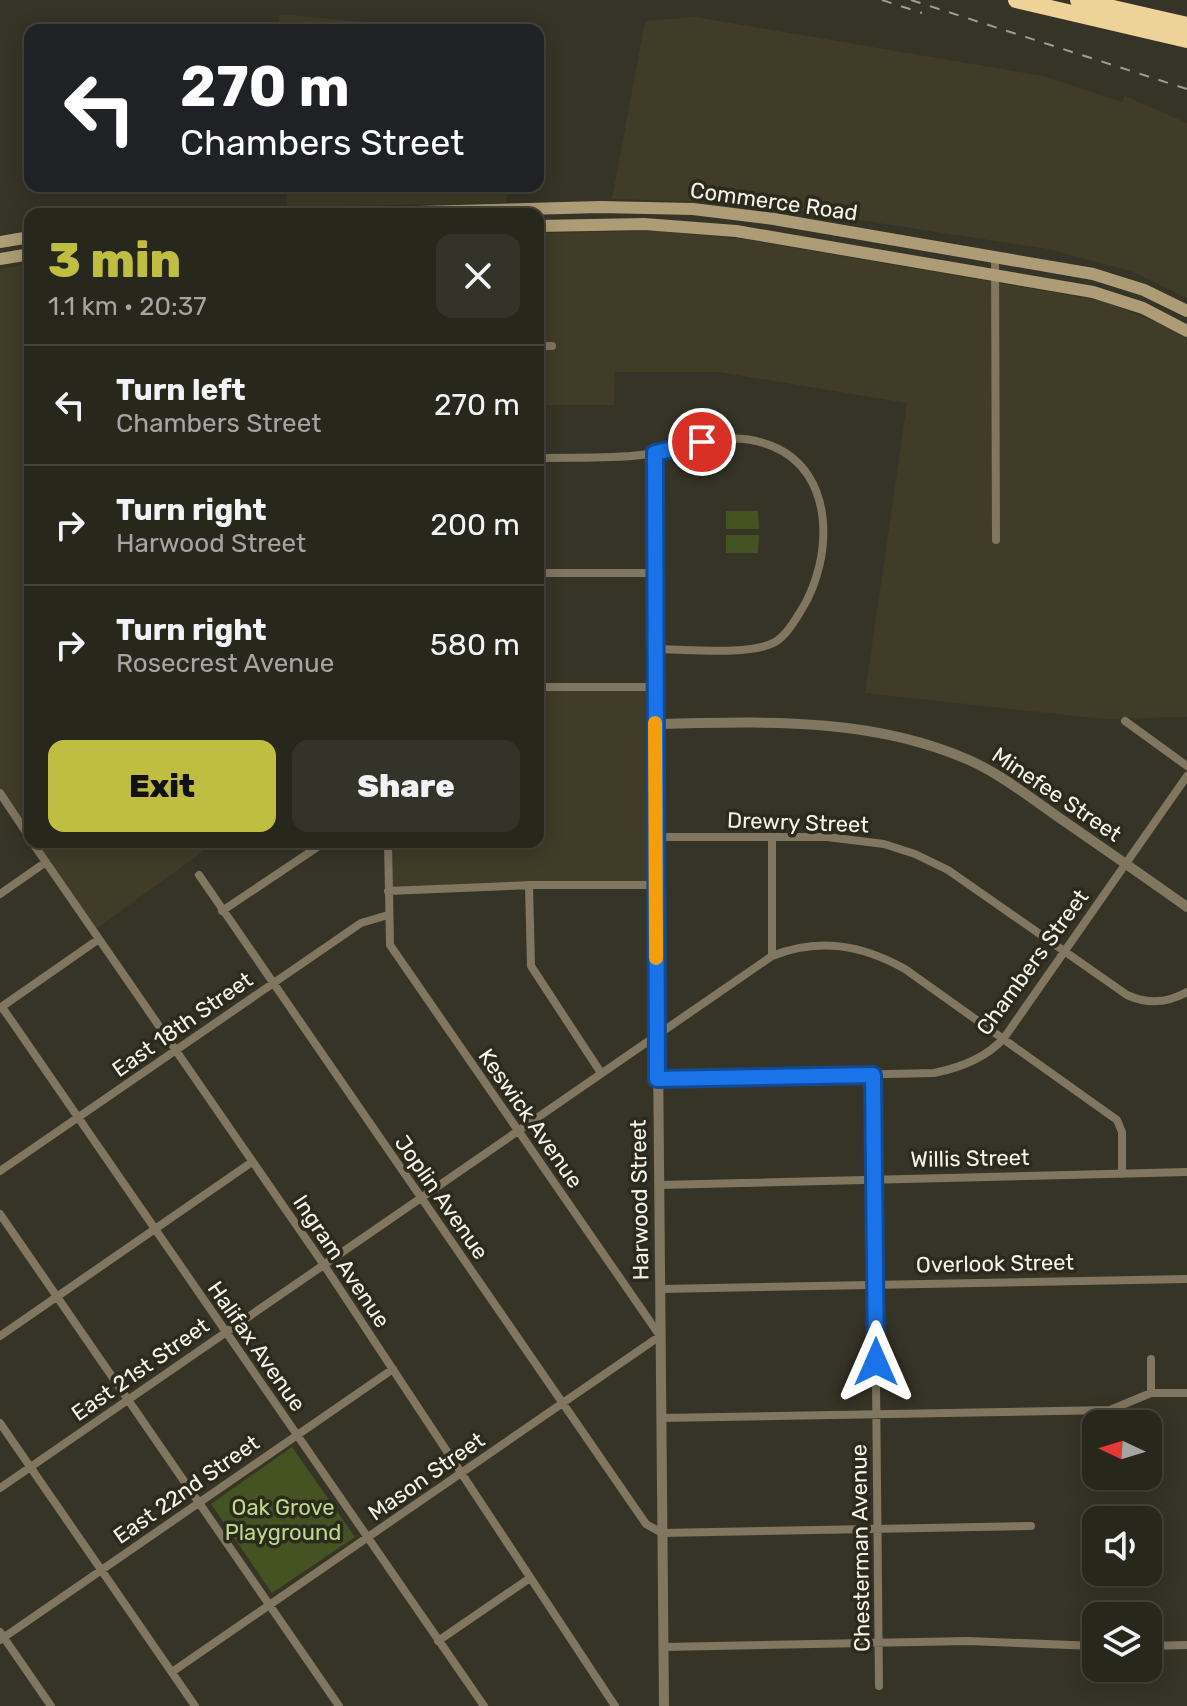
<!DOCTYPE html>
<html lang="en">
<head>
<meta charset="utf-8">
<style>
  :root { --surface:#28271c; --page:#343329; --text:#f1f3f6; --muted:#a5a5a3; --line:#44443b; --accent:#c0be40 }
  body { margin:0; font-family:Rubik,sans-serif; background:var(--page); color:var(--text); height:100vh; display:flex; flex-direction:column; font-size:30px; white-space:nowrap }
  * { box-sizing:border-box; margin:0 }
  p { font-size:26px; color:var(--muted) }
  .icon { flex:none; width:44px; height:44px; fill:none; stroke:currentColor; stroke-width:2; stroke-linecap:round; stroke-linejoin:round }
  .map { position:relative; flex:1; overflow:hidden }
  .sheet { position:absolute; left:24px; top:208px; width:520px; height:640px; display:flex; flex-direction:column; background:var(--surface); border-radius:16px; box-shadow:0 4px 20px #0003,0 0 0 2px var(--line) }
  .sheet>* { flex:none }
  .guide { position:absolute; left:24px; top:24px; width:520px; height:168px; border-radius:16px; box-shadow:0 4px 20px #0003,0 0 0 2px var(--line); background:#202124; color:#fff; overflow:hidden }
  .needle { width:52px; rotate:274deg }
  .fabs { position:absolute; left:1082px; top:1410px; display:grid; gap:16px }
  .fabs a { display:grid; place-items:center; width:80px; height:80px; border-radius:16px; background:var(--surface); box-shadow:0 4px 20px #0003,0 0 0 2px var(--line); font-size:40px }
  .pin { position:absolute; display:grid; place-items:center; width:68px; height:68px; color:#fff; margin:-34px; border:4px solid #fff; border-radius:50%; box-shadow:0 2px 8px #0007 }
  .me { position:absolute; width:88px; margin:-44px; rotate:0deg; stroke-linejoin:round; filter:drop-shadow(0 0 6px #0008) }
  .turn { display:flex; align-items:center; gap:28px; height:168px; padding:0 24px; font-size:36px }
  .turn .icon { width:104px; height:104px; stroke-width:2.5 }
  .turn b { display:block; font-size:56px; line-height:68px }
  .round { display:grid; place-items:center; flex:none; width:84px; height:84px; border-radius:16px; background:var(--page) }
  .overview { display:flex; align-items:center; justify-content:space-between; height:136px; padding:0 24px }
  h1 { font-size:48px; font-weight:800; line-height:60px; color:var(--accent) }
  .primary-button { display:flex; gap:16px; margin-top:auto; padding:16px 24px }
  .primary-button a { flex:1; height:92px; border-radius:16px; background:var(--accent); color:#111; font-size:32px; font-weight:800; line-height:92px; text-align:center }
  .primary-button a+a { background:var(--page); color:var(--text) }
  ul { padding:0; list-style:none }
  li { display:flex; align-items:center; gap:24px; height:120px; padding:0 24px; border-top:2px solid var(--line) }
  li div { flex:1 }
  li b { display:block; font-size:30px }
  li em { font-style:normal }
  .map>svg:first-child { display:block }
</style>
</head>
<body>
<div class="map">
<svg width="1187" height="1706" viewBox="0 0 1187 1706">
  <rect width="100%" height="100%" fill="#363426"/>
  <path fill="#403c28" d="M279,14l73,7 143,9h-215z
    M695,17l348,59 79,26 3,-6 62,27v175l-56,-27 -83,-22 -299,-46 -137,-4 33,-178z
    M286,186h222l-2,17 -219,4z
    M659,231l90,9 354,61 74,30 10,8v378l-83,2 -239,-26 42,-290 -188,-31h-104l-1,33h-76v-172z
    M30,264v573l-30,-46v-522z
    M538,687h117l1,198 -268,4v-47h150z
    M34,842h182l-120,87z"/>
  <path fill="#445321" d="M726,511h32l1,18h-33z
    M726,535h33l-1,18h-32z
    M292,1447l63,90 -83,56 -61,-89z"/>
  <g fill="none" stroke-linecap="round" stroke-linejoin="round">
    <path stroke="#81765f" stroke-width="8" d="M995,257l1,283
      M538,346h14
      M655,453v271
      M538,458c34,-1 70,1 103,-3 47,-5 84,-28 131,-9 64,26 61,112 30,163 -7,11 -15,26 -27,33 -24,14 -90,7 -120,7
      M538,573h116
      M538,687h117
      M1125,721l62,45
      M0,793l30,45
      M655,837h172l57,7 31,10 33,16 179,125c20,9 41,8 60,-3
      M772,837v119
      M32,842l292,423 291,441
      M199,875l447,649 16,9 369,-7
      M529,885l2,81 70,107
      M388,891l143,-6h125
      M0,894l46,-32
      M222,911l103,-69
      M2,1007l482,699
      M0,1008l99,-69
      M873,1075l6,611
      M657,1079l277,-6c25,-5 52,-15 70,-35l183,-262
      M0,1171l361,-248 27,-8
      M659,1185l528,-13
      M0,1214l339,492
      M660,1289l527,-10
      M0,1336l252,-174
      M1151,1359v34
      M661,1418l449,-8 41,-17h36
      M0,1423l195,283
      M0,1488l772,-532c47,-19 90,-11 133,13l212,151 5,12v42
      M0,1632l51,74
      M0,1640l393,-271
      M438,1641l92,-63
      M1148,1646l39,-1
      M664,1647l304,-6 128,5
      M172,1672l488,-336 -270,-391 -2,-103"/>
    <path stroke="#81765f" stroke-width="10" d="M664,1706l-9,-982c106,-2 214,-8 314,36 33,15 62,38 92,59 42,29 84,58 126,88"/>
    <path stroke="#ad9c76" stroke-width="12" d="M344,214l256,-7 93,2 81,10 319,55 51,16 43,21
      M538,226l106,-2 92,7 357,61 50,16 44,23
      M0,242l30,-5
      M0,259l30,-5"/>
    <path stroke="#edd398" stroke-width="16" d="M1016,0l171,40
      M1078,0l109,25"/>
    <path stroke="#9e9d92" stroke-width="2" stroke-dasharray="10 10" stroke-linecap="butt" d="M882,0l40,13
      M911,0l276,89"/>
  </g>
  <g fill="none" stroke-linecap="round" stroke-linejoin="round">
    <defs>
      <path id="route" d="M702,442l-47,11 2,626 216,-4 3,287"/>
    </defs>
    <use href="#route" stroke="#114b97" stroke-width="20"/>
    <use href="#route" stroke="#1a73e8" stroke-width="14"/>
    <path stroke="#f59e0b" stroke-width="14" d="M655,723l1,235"/>
  </g>
  <g text-anchor="middle" stroke-width="7" stroke-linejoin="round" paint-order="stroke">
    <g font-size="22" fill="#f6f5ec" stroke="#2c2a1d">
      <text transform="translate(774 201) rotate(8)" y="8">Commerce Road</text>
      <text transform="translate(1057 794) rotate(34)" y="8">Minefee Street</text>
      <text transform="translate(798 822) rotate(2)" y="8">Drewry Street</text>
      <text transform="translate(1032 962) rotate(-54)" y="8">Chambers Street</text>
      <text transform="translate(182 1024) rotate(-35)" y="8">East 18th Street</text>
      <text transform="translate(531 1118) rotate(55)" y="8">Keswick Avenue</text>
      <text transform="translate(970 1158) rotate(-1)" y="8">Willis Street</text>
      <text transform="translate(442 1197) rotate(55)" y="8">Joplin Avenue</text>
      <text transform="translate(639 1200) rotate(-91)" y="8">Harwood Street</text>
      <text transform="translate(342 1261) rotate(56)" y="8">Ingram Avenue</text>
      <text transform="translate(995 1263) rotate(-1)" y="8">Overlook Street</text>
      <text transform="translate(257 1346) rotate(55)" y="8">Halifax Avenue</text>
      <text transform="translate(140 1369) rotate(-35)" y="8">East 21st Street</text>
      <text transform="translate(426 1476) rotate(-35)" y="8">Mason Street</text>
      <text transform="translate(186 1489) rotate(-35)" y="8">East 22nd Street</text>
      <text transform="translate(860 1548) rotate(-91)" y="8">Chesterman Avenue</text>
    </g>
    <g font-size="22" fill="#bed987" stroke="#2c2a1d">
      <text x="283" y="1515">Oak Grove<tspan x="283" dy="25">Playground</tspan></text>
    </g>
  </g>
</svg>
<div class="fabs">
<a><svg class="needle" viewBox="-14 -14 28 28"><path d="M0-13l5 13h-10z" fill="#e53935"/><path d="M0 13l5-13h-10z" fill="#a5a5a3"/></svg></a>
<a><svg class="icon" aria-label="sound" viewBox="0 0 24 24"><path d="M4 9h4l5-4v14l-5-4H4zM17 9q2 3 0 6"/></svg></a>
<a><svg class="icon" aria-label="layers" viewBox="0 0 24 24"><path d="M12 4l9 5-9 5-9-5zM3 14l9 5 9-5"/></svg></a>
</div>
<div class="pin" style="left:702px;top:442px;background:#d93025"><svg class="icon" aria-label="arrive" viewBox="0 0 24 24"><path d="M6 21V4h12l-3 4 3 4H6"/></svg></div>
<svg class="me" style="left:876px;top:1362px" viewBox="-20 -20 40 40"><path d="M0-17L14 15 0 8-14 15z" fill="#1a73e8" stroke="#fff" stroke-width="4"/></svg>
<div class="guide">
<div class="turn"><svg class="icon" aria-label="left" viewBox="0 0 24 24"><path d="M17 20v-9H6M10 6l-5 5 5 5"/></svg><div><b>270 m</b>Chambers Street</div></div>
</div>
<section class="sheet">
<div class="overview"><div><h1>3 min</h1><p>1.1 km · 20:37</p></div><a class="round"><svg class="icon" aria-label="close" viewBox="0 0 24 24"><path d="M6 6l12 12M18 6L6 18"/></svg></a></div>
<ul>
<li><svg class="icon" aria-label="left" viewBox="0 0 24 24"><path d="M17 20v-9H6M10 6l-5 5 5 5"/></svg><div><b>Turn left</b><p>Chambers Street</p></div><em>270 m</em></li>
<li><svg class="icon" aria-label="right" viewBox="0 0 24 24"><path d="M7 20v-9h11M14 6l5 5-5 5"/></svg><div><b>Turn right</b><p>Harwood Street</p></div><em>200 m</em></li>
<li><svg class="icon" aria-label="right" viewBox="0 0 24 24"><path d="M7 20v-9h11M14 6l5 5-5 5"/></svg><div><b>Turn right</b><p>Rosecrest Avenue</p></div><em>580 m</em></li>
</ul>
<div class="primary-button"><a>Exit</a><a>Share</a></div>
</section>
</div>
</body>
</html>
